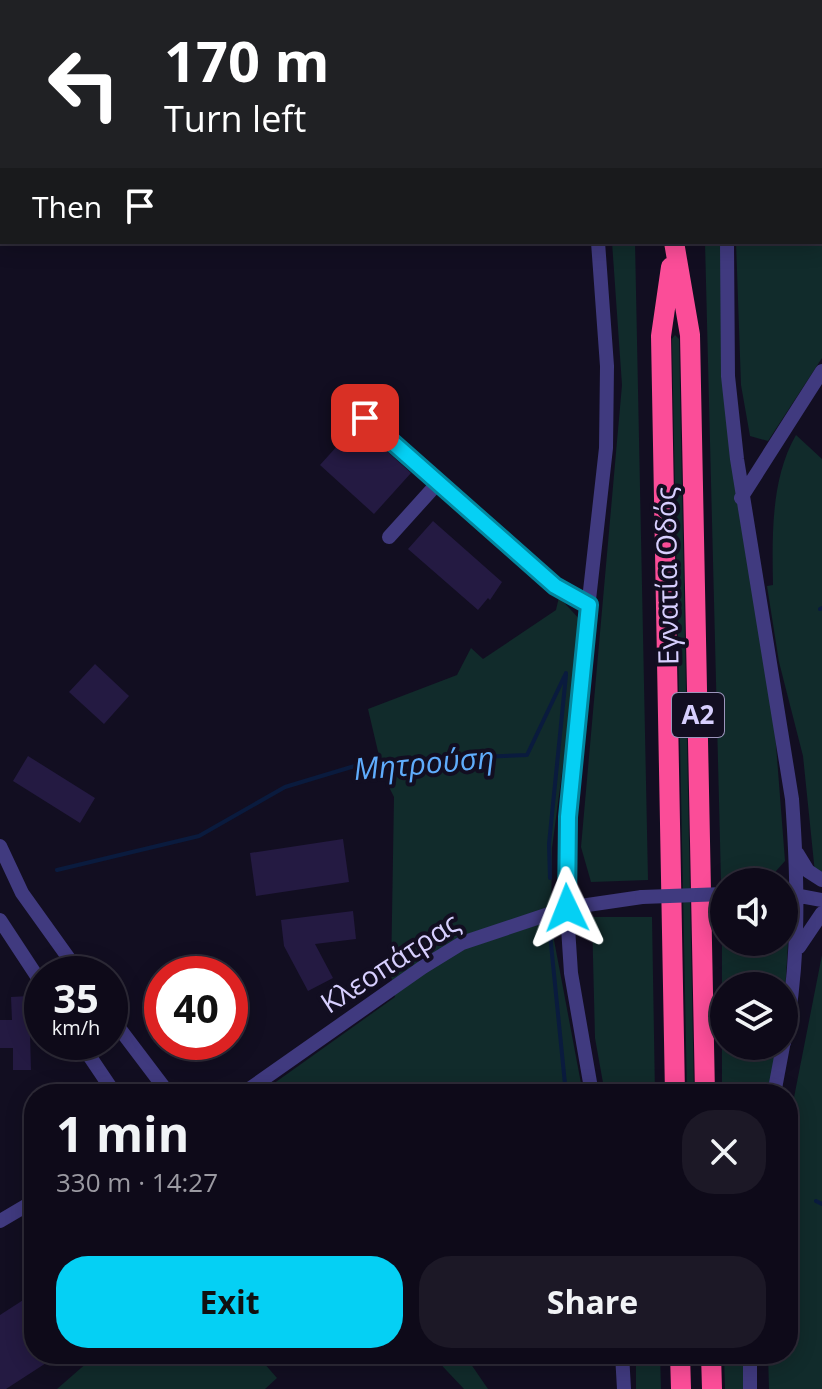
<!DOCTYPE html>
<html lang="en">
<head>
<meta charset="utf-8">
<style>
  :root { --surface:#0e0a19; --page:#1c1826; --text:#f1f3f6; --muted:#9b9aa2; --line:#2e2b38; --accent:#05d0f4 }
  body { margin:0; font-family:"Open Sans",sans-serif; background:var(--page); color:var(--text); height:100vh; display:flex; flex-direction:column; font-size:30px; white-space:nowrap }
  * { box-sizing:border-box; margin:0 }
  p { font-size:26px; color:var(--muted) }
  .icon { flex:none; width:44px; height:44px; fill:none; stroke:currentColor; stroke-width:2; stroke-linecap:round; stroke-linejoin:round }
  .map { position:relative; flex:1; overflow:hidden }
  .panel { position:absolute; left:24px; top:1084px; width:774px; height:280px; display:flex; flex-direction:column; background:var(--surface); border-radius:32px; box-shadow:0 4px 20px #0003,0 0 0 2px var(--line) }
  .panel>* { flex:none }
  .banner { position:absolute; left:0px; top:0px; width:822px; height:244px; box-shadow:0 4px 20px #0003,0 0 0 2px var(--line); background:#202124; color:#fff; overflow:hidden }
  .buttons { position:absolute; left:710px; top:868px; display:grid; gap:16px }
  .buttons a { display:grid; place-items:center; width:88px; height:88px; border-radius:50%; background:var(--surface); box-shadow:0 4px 20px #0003,0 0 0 2px var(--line); font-size:40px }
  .speed { position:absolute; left:24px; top:956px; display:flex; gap:16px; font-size:40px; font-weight:700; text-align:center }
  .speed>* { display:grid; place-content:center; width:104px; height:104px; border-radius:50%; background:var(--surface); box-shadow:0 4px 20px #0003,0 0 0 2px var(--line); line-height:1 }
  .speed small { font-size:20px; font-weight:400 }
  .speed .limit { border:12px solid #d22; background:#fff; color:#111 }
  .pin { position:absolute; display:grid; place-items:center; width:68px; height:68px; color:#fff; margin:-34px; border-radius:16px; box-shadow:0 4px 12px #0006 }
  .me { position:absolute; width:88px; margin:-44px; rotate:358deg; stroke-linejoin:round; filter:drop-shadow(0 0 6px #0008) }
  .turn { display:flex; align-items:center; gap:28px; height:168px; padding:0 32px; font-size:36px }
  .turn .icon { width:104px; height:104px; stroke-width:2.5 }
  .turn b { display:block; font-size:56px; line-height:68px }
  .then { display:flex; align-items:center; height:76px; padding:0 32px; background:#0003; gap:16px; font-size:30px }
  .round { display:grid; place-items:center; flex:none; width:84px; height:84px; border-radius:32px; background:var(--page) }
  .headline { display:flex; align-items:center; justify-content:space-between; height:136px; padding:0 32px }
  h1 { font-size:48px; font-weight:700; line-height:60px }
  .primary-button { display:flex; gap:16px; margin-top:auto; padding:16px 32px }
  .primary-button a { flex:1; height:92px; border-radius:32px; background:var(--accent); color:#111; font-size:32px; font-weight:700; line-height:92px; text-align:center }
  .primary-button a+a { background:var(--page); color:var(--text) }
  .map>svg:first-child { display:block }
</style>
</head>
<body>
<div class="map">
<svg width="822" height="1389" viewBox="0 0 822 1389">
  <rect width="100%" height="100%" fill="#120e21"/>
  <path fill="#112b2b" d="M761,0h61v358l-54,83 -18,-5 -9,-51 -5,-143h84v-240z
    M612,242h23l13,638 -57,2 -10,-35 41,-462z
    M705,242h24l-8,108 15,138 38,231 11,142 -17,19 -47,1z
    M675,335l4,4 15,755h-7l-15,-755z
    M796,435l26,24v417l-7,-3 -12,-117 -24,-94 -12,-76 6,-1c-1,-50 -2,-107 23,-150z
    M559,597l23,25 -30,226 -1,76 32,170h-324l136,-97 -4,-22 3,-178 -10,-20 -16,-68 89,-34 14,-27 12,11 73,-49z
    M722,913l2,29h60v-25l5,8 -5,86v-25h-60v60h55l-8,48h-49z
    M592,917h60l3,177h-50l-10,-56z
    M822,955v434h-53l-1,-35h20v-226z
    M97,1354h159l21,24 -12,11h-208z
    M431,1354h33l24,35h-24z
    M636,1354h24l1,35h-25z
    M724,1354h24l-2,35h-21z"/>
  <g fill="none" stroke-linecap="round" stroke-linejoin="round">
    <path stroke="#0a1b3e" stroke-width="4" d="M820,609l2,-1
      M57,870l142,-34 86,-49 73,-22 64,-6 105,-4 39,-82
      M550,878l-1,-34 17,-169
      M550,934l16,160
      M816,1201l6,3"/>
  </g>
  <path fill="#241a42" d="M357,424l54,49 -37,41 -54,-49z
    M433,521l69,61 -12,18 -2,-2 -10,12 -70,-61z
    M95,664l34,32 -25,28 -35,-32z
    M28,756l67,42 -15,25 -67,-42z
    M343,839l6,43 -93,14 -6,-43z
    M353,911l3,28 -41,5 18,34 -25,13 -24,-45 -3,-26z
    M29,996l2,74h-18v-22h-13v-28h12l-1,-23z
    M34,1293v61h26l-54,35h-6v-74z"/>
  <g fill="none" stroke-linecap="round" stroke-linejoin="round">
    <path stroke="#403a7f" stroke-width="14" d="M575,0v2
      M744,2v-2
      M727,242l1,134 9,83 55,340c6,83 8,162 -8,244
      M365,418l190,168 34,19
      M741,498l81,-127
      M389,537l47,-52
      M0,846l22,47 58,81
      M797,853l11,18 14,9
      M784,893l38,7
      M0,920l42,64
      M799,947l23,-34
      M110,1016l59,78
      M80,1042l35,52
      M242,1094l181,-127 39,-24 105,-35 75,-11
      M592,1094l-21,-121 -6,-91 14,-193 27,-241 1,-82 -9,-124
      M774,1094l9,-48
      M0,1221l34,-20
      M622,1354l2,35
      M750,1354v35"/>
    <path stroke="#fb4d98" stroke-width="20" d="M667,0v2
      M674,242l16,93 15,759
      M671,267l-10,69 14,758
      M680,1354l1,35
      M711,1354l1,35"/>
    <path stroke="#403a7f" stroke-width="14" d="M642,897l82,-3"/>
  </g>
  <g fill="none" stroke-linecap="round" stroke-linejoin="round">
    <defs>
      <path id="route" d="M365,418l190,168 34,19 -21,212 -1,91"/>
    </defs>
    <use href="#route" stroke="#03879f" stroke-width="20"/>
    <use href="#route" stroke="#05d0f4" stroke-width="14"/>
  </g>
  <g text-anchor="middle" stroke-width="8" stroke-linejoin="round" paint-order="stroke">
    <rect fill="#120e21" stroke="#9c95bc" stroke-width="2" x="672" y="693" width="52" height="44" rx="6"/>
    <g font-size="26" font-weight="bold" fill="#d7cffe">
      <text x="698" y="724">Α2</text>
    </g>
    <g font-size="28" fill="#d7cffe" stroke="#120e21">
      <text transform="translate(667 576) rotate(-91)" y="10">Εγνατία Οδός</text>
      <text transform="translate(390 963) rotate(-33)" y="10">Κλεοπάτρας</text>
    </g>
    <g font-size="30" font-style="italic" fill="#5facfc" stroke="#120e21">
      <text transform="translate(424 764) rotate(-5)" y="10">Μητρούση</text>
    </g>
  </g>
</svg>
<div class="buttons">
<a><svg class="icon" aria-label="sound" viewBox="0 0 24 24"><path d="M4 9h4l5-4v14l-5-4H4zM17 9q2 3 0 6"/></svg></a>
<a><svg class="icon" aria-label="layers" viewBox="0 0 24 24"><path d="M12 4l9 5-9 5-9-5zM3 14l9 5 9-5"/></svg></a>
</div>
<div class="speed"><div>35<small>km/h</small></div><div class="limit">40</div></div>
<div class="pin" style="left:365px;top:418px;background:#d93025"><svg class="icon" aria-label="arrive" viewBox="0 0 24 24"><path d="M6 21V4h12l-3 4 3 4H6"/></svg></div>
<svg class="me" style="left:567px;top:908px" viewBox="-20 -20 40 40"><path d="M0-17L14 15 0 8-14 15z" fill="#05d0f4" stroke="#fff" stroke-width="4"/></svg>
<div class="banner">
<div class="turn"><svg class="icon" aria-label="left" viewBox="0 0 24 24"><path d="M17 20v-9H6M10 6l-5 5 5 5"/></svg><div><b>170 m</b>Turn left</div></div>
<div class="then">Then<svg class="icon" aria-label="arrive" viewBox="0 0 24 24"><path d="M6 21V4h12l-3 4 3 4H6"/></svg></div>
</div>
<section class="panel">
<div class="headline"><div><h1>1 min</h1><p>330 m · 14:27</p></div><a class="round"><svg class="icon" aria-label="close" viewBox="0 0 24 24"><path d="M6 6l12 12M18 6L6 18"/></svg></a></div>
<div class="primary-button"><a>Exit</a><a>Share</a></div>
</section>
</div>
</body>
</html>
